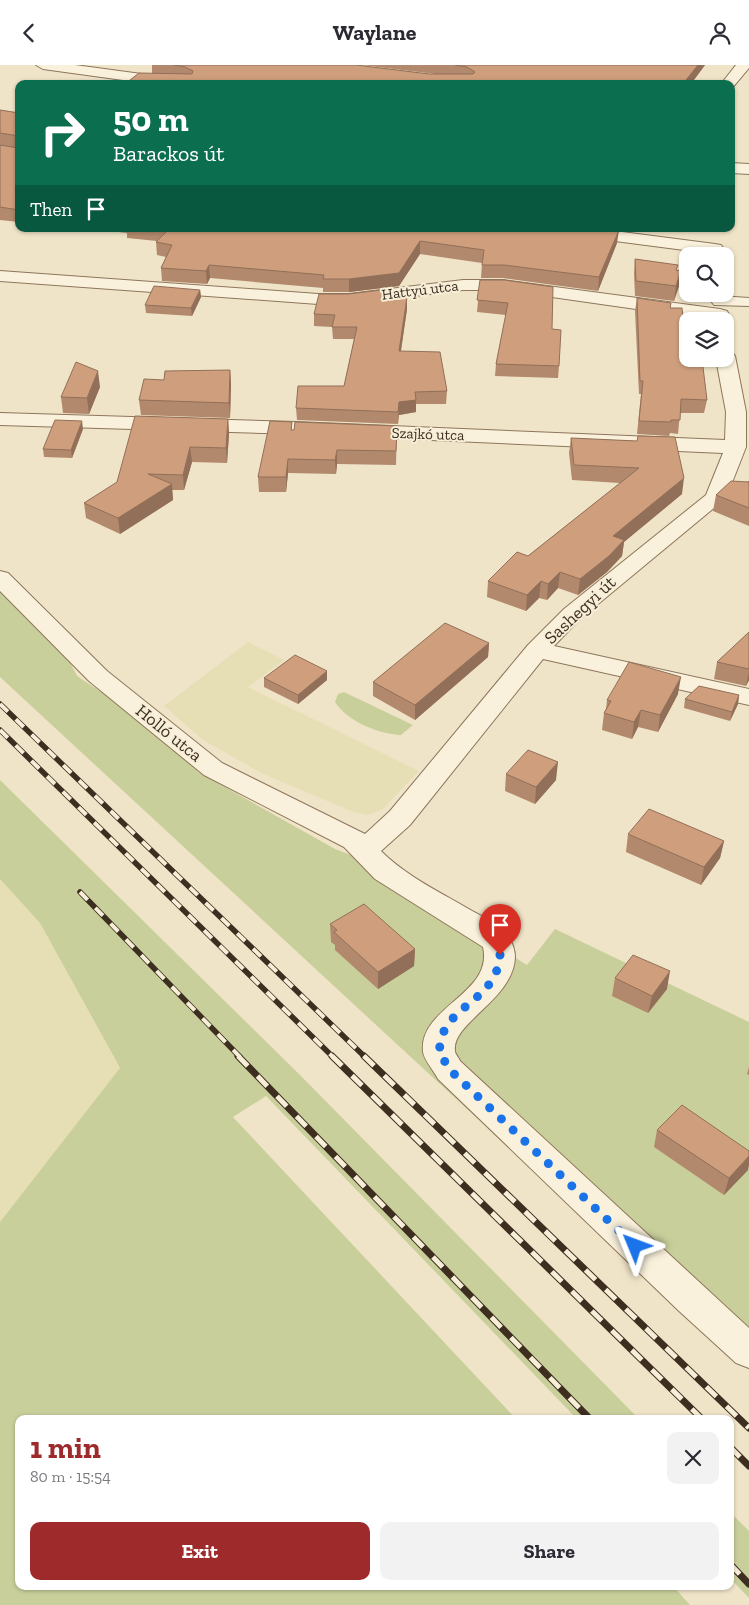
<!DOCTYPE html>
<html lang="en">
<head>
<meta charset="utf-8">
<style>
  :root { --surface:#fff; --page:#f2f2f3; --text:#2b2b33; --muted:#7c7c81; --accent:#9e2a2b }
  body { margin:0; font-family:"Zilla Slab",serif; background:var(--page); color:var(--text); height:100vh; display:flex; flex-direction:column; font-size:19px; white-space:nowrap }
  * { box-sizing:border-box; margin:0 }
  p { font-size:16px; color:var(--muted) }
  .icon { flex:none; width:28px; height:28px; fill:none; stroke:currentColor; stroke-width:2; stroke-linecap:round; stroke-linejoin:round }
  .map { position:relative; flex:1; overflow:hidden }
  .side { position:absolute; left:15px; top:1350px; width:719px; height:175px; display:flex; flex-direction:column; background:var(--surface); border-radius:10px; box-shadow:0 1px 4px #0004 }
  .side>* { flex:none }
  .top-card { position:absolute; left:15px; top:15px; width:720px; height:152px; border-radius:10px; box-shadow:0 1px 4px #0004; background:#0b6e4f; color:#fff; overflow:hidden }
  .fabs { position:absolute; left:679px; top:182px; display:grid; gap:10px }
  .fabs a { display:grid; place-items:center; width:55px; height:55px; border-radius:10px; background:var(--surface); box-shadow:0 1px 4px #0004; font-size:25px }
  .pin { position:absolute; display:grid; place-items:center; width:42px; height:42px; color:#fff; margin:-51px -21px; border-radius:50% 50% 50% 0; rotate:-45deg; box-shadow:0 0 5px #0007 }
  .pin .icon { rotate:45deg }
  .me { position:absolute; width:55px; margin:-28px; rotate:314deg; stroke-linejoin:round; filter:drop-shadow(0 0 4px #0008) }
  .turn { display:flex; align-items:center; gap:18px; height:105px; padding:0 15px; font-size:22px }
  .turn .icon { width:65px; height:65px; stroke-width:2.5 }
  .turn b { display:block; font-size:35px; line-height:42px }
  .then { display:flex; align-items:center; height:48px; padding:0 15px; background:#0003; gap:10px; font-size:19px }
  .round { display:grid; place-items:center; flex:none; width:52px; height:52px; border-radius:10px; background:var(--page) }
  .headline { display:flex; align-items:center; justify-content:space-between; height:85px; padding:0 15px }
  h1 { font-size:30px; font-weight:700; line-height:38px; color:var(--accent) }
  .cta { display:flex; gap:10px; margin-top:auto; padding:10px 15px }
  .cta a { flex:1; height:58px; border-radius:10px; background:var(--accent); color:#fff; font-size:20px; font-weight:700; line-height:58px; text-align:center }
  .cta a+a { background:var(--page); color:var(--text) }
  header { display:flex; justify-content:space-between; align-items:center; height:65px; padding:0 15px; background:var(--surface); font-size:22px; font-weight:700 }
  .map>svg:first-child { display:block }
</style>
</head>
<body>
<header><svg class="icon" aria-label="back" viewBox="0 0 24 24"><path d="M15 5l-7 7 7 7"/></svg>Waylane<svg class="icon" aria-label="person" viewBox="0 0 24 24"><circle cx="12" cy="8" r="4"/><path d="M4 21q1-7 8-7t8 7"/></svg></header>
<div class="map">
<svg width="749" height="1540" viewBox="0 0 749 1540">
  <rect width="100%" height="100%" fill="#f0e4c8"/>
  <path fill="#e6deb5" d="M248,577l37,18 -37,27 171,84 -36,38 -15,6 -12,-2 -93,-39 -60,-34 -39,-34z
    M0,814l40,44 80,146 -120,153z"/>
  <path fill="#c9cf9b" d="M0,520l63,64 14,27 103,69 18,27 137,77 29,11 47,34 116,71 28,-36 194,93v348l-749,-693z
    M344,627l69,33 -12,10c-22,-1 -53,-13 -66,-33l3,-8z
    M0,715l300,295 339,344h-62l-311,-323 -33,21 283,302h-497v167h654l17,19h-690v-383l120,-154 -80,-145 -40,-44z
    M730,1447l19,19v67l-19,-20z"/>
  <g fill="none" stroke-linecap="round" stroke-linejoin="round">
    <defs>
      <path id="minor" d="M36,0h39l111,15 7,4h-41l-109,-15z
        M736,0h13v3l-16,19 -2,1v-4h-10z
        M731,98l18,1v10l-18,-1z
        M553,164h46l116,15 6,1 3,4 -3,4 -6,1 -154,-20 -6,-1z
        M0,206l318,23h31l114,-14h40l217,29 7,2 2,4 -2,4 -7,2 -217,-31h-40l-114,14h-31l-318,-23z
        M720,231l29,2v8l-35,-1 -3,-4 3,-4z
        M725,285l7,2 3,4 11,56v35l-20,51 -146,121 -26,27 195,43v16l-206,-46 -133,166 -29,26c26,26 61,42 93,61 11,6 27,13 34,24 4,6 7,14 7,21 -1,42 -64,66 -60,94 0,3 4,7 5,10l289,267v40l-13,-5 -57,-52 -241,-232c-4,-8 -14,-19 -15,-27 -5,-45 71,-58 60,-105l-108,-68 -31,-32 -140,-72 -115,-94 -89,-90v-20l8,2 99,98 115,92 143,71 25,-23 138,-166 36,-36 142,-114 17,-42 -427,-19 -296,-9v-12l296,9 429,18 1,-28 -10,-53h9z"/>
    </defs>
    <use href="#minor" stroke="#8d765c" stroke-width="2"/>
    <use href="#minor" fill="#faf1dc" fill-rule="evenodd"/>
    <defs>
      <path id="rail-far1" d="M0,639l365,353
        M0,665l333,327
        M80,827l160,165"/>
      <path id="rail" d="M238,991l352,363
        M332,991l370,363
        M364,991l385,372
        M730,1382l19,19
        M730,1499l19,20"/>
    </defs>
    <use href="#rail-far1" stroke="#3d2e20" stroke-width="5.5"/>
    <use href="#rail" stroke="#3d2e20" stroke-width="7"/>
    <use href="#rail-far1" stroke="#f7eed8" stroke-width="4" stroke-dasharray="11" stroke-linecap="butt"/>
    <use href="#rail" stroke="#f7eed8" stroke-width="5" stroke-dasharray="14" stroke-linecap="butt"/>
  </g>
  <path fill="#b2896c" d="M152,0h204l73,9h6l-73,-9h343l-12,16 -568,3 27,-11z
    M0,45l19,3v109l-19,-2v-75l18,2 -18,-2z
    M93,164h515l9,14 -19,48 -95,-13h-22l1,-15 -62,-9 -21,32 -50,6h-26v-4l-113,-10 -3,6 -45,-3 -1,-13 5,-11 -9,-2 -1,-13 1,-1 -30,-3v-5z
    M635,194l46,12 -2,15 -5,15 -39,-5 -1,-22z
    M480,215l72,49 7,37 -1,12 -63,-2 1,-12 10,-49 -29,-3z
    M200,225l1,7 -9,19 -46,-3 -1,-8z
    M389,232l18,12 -6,42 46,40 -1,13h-30v8l-17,3 -1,9 -101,-4 -1,-12 48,-22 10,-47h-21l-1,-12 -18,-1v-12z
    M637,233l34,10 14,25 22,67 -3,13h-24l-2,21 -8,-1 -1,3 -32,-2 4,-40h-2l-4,-83z
    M230,305l1,15 -1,33 -89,-3 -2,-15 25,-20z
    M100,322l-11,27 -26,-1 -2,-16z
    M228,354l1,15 -2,29 -35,-1 -8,28h-12l1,10 -53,34 -34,-16 -2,-15z
    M292,357v8l105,-4 -1,39 -59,-1 -1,10 -48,-1 -2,19h-27l-1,-15z
    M83,364l-11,29 -28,-1 -1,-8z
    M571,373l66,3 45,53 -58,48 -2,14 -15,16 -29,23 -20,-7 -11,12 -8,-2 -13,13 -39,-14 1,-16 40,-25 92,-73 -48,-3 -3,-27z
    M749,416v45l-36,-15 3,-16z
    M749,567v48l-3,6 -32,-7 3,-17z
    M489,578l-1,14 -73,63 -42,-24v-14z
    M264,613l63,2 -29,24 -34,-17z
    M678,629l-20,38 -20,-5 -6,12 -30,-9 2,-17 2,-4 1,-9z
    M739,630l-1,9 -8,17 -46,-13 1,-9z
    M506,709l50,6 -21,24 -30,-13z
    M628,769l96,7 -4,17 -19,27 -75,-33z
    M330,859l85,25 -1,17 -36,23 -43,-39v-5l-4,-3z
    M615,913l52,11 -19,24 -36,-17z
    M749,1002v8l-2,-1z
    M657,1065l91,40 -24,25 -70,-48z"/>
  <path fill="#916f58" d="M698,0h7l-14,19 -5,-4z
    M619,165l-2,13 -19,48 1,-14z
    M420,176v13l-21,32 -50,6v-13z
    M209,200l1,13 -3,6 -1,-13z
    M681,206l-2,15 -5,15 2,-15z
    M389,224v12l-5,-4z
    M200,225l1,7 -9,19 -1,-8z
    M407,232v12l-8,54v-12z
    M230,305l1,15 -1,33 -1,-15z
    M98,306l2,16 -11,27 -2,-16z
    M416,335v12l-17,3 -1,9 1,-22z
    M228,354l1,15 -2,29 -1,-15z
    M82,356l1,8 -11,29 -1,-8z
    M190,382l2,15 -8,28 -1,-15z
    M337,385v14l-1,10 -1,-14z
    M288,394v14l-2,19v-15z
    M684,413l-2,16 -58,48 -2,14 -15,16 -29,23 2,-16 33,-43z
    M172,419l1,16 -53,34 -2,-16z
    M560,507l-2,16 -11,12 1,-16z
    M541,516l-2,17 -13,13 1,-16z
    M489,578l-1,14 -73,63v-15z
    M327,606v9l-29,24v-9z
    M749,606v9l-3,6z
    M681,612l-3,17 -20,38 2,-17z
    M739,630l-1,9 -8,17 2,-9z
    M641,645l-3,17 -6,12 2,-17z
    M558,697l-2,18 -21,24 1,-17z
    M724,776l-4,17 -19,27 3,-18z
    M415,884l-1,17 -36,23v-17z
    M670,906l-3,18 -19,24 4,-17z
    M749,1091v9l-1,5 -24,25 5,-17z"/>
  <path fill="#cf9f7d" stroke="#916f58" d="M174,0h182l73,9h44l2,-2 -8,-5 -12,-2h243l-12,15 9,1v3h-570l14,-11 53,1 1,-3 -8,-4z
    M0,45l19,3v97l-19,-3v-62l18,3 1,-12 -19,-3z
    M160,164h448l11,1 -20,47 -95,-12h-22l2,-15 -64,-9 -21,32 -50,6h-26l1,-4 -115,-10 -3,6 -45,-3 11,-23 -16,-3 12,-12z
    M635,194l43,6 -2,5 5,1 -5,15 -40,-5z
    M480,215h24l49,7 -1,42 9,1 -2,36 -63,-2 12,-61 -31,-3z
    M154,221l46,4 -9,18 -46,-3z
    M389,224l-5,8h23l-8,54 41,1 7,39 -32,1 1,8 -17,2 -1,10 -102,-4 2,-22h46l13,-59h-25l3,-12 -21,-1 5,-20h30z
    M637,233l34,5 -1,5h12l3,25h3v26h14l5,41 -26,-1 -1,21h-9v2l-32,-1 4,-40h-3z
    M76,297l22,9 -11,27 -26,-1z
    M230,305l-1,33 -90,-3 5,-21 20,1 1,-9z
    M135,351l93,3 -2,29 -36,-1 -7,28 -35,-1 24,10 -54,34 -34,-15 33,-21z
    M55,355l27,1 -11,29 -28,-1z
    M270,356l22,1 -1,8h3l1,-8 102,4 -1,25 -59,-1 -2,10 -47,-1 -2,18h-28z
    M638,371l37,1 9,41 -71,58 11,4 -15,16 -29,23 -20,-7 -12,12 -7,-3 -14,14 -39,-14 29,-29 11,4 111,-88 -65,-3 -3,-27 66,3z
    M731,416l17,1 1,-1v27l-33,-13z
    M445,558l44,20 -74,62 -42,-23z
    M749,567v37l-32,-7z
    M295,590l32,16 -29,24 -34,-17z
    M629,597l52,15 -21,38 -19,-5 -7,12 -30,-9 7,-12 -4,-1z
    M699,621l40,9 -7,17 -47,-13z
    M528,685l30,12 -22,25 -30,-13z
    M649,744l75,32 -20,26 -76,-33z
    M364,839l51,45 -37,23 -44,-40 3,-2 -7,-6z
    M633,890l37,16 -18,25 -37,-18z
    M682,1040l67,46v5l-20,22 -72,-48z"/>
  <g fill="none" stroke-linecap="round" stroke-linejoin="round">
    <path stroke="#1a73e8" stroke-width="9" stroke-dasharray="0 16.2" d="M500,890c-3,43 -47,49 -58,81 -2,5 -2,11 -3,16l11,18 185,176"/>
  </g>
  <g text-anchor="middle" stroke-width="4" stroke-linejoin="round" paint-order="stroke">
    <g font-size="15" fill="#3d2e20" stroke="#f7eed8">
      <text transform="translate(420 225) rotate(-7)" y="5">Hattyú utca</text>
      <text transform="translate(428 369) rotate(2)" y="5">Szajkó utca</text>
    </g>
    <g font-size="18" fill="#3d2e20" stroke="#f7eed8">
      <text transform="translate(580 545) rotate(-43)" y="6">Sashegyi út</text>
      <text transform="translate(169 668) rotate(39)" y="6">Holló utca</text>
    </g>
  </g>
</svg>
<div class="fabs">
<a><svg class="icon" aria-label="search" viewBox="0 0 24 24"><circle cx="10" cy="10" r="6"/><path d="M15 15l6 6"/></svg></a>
<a><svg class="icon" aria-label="layers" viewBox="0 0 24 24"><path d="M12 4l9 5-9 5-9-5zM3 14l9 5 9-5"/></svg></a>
</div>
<div class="pin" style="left:500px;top:890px;background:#d93025"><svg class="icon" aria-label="arrive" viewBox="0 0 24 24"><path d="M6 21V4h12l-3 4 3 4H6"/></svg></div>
<svg class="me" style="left:635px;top:1181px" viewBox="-20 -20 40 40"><path d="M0-17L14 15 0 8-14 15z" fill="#1a73e8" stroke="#fff" stroke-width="4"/></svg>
<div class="top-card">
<div class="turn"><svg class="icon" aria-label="right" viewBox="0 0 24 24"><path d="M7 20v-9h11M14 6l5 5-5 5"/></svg><div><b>50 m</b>Barackos út</div></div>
<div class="then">Then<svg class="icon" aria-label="arrive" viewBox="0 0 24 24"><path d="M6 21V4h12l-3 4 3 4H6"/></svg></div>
</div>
<section class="side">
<div class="headline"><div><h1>1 min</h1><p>80 m · 15:54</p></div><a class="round"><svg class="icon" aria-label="close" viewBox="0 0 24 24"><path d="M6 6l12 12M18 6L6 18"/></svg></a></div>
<div class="cta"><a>Exit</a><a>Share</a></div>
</section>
</div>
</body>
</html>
